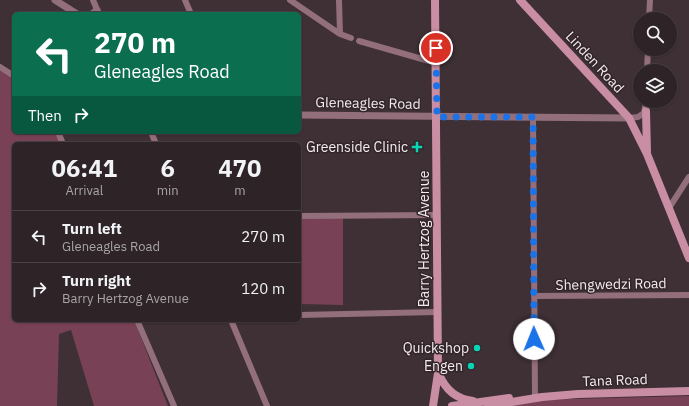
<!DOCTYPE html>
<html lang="en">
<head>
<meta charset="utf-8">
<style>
  :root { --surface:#2e2427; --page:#362c2f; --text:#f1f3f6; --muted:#a7a4a7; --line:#494144 }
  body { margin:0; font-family:"IBM Plex Sans",sans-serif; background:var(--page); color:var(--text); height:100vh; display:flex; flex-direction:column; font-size:15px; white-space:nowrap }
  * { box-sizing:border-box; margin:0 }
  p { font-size:13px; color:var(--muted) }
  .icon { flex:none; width:22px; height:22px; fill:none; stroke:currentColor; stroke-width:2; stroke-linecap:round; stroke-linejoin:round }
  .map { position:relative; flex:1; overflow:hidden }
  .details { position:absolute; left:12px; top:142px; width:289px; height:180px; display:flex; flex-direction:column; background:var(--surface); border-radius:6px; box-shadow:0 1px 3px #0004,0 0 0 1px var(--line) }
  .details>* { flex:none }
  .banner { position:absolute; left:12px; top:12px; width:289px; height:122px; border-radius:6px; box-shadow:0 1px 3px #0004,0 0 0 1px var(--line); background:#0b6e4f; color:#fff; overflow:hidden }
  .controls { position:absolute; left:633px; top:12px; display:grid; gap:8px }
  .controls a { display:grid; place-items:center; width:44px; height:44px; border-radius:50%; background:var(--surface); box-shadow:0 1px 3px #0004,0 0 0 1px var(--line); font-size:20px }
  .pin { position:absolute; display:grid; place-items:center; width:34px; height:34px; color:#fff; margin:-17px; border:2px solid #fff; border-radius:50%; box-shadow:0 1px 4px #0007 }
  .me { position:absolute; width:44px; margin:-22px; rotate:359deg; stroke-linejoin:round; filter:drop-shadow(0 0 3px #0008) }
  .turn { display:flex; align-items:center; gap:14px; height:84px; padding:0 16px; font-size:18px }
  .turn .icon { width:52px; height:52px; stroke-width:2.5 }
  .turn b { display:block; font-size:28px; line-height:34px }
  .then { display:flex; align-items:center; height:38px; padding:0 16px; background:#0003; gap:8px; font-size:15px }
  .eta { display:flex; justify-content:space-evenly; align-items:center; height:68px; text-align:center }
  .eta b { font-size:24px; font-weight:800; line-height:28px }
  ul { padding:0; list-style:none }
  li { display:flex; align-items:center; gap:12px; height:52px; padding:0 16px; border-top:1px solid var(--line) }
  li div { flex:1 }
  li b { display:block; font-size:15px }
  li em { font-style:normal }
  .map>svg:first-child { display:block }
</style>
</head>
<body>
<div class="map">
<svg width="689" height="406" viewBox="0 0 689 406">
  <rect width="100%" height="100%" fill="#3e3034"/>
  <path fill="#784156" d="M0,64l14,9v59h47l5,12h-52v176h120l34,86h-74l-23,-76 -12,4 -2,72h-57z
    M299,217h44v88l-44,-1z
    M689,396v10h-205l48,-6z"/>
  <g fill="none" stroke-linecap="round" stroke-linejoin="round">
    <path stroke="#936e7b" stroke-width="6" d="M93,0l6,14
      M185,0l6,14
      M290,0l50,34 11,4
      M339,0l1,34
      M649,19l1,-19
      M359,41l77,22
      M0,67l14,9
      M647,71l1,-22
      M533,117l2,282
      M629,118l9,-1 6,-4 2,-12
      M58,132l5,12
      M151,132l5,12
      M669,208l20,-31
      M299,216l138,-1
      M534,296l155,-1
      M299,315l138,-3
      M137,320l37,86
      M231,320l36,86"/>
    <path stroke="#936e7b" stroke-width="7" d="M55,0l22,14
      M92,14l5,-4
      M299,115l330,3"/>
    <path stroke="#c98ea3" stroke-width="8" d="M520,0l109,118 18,36 42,104
      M646,111l1,41
      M439,374c6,15 16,25 34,27
      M433,406l5,-33 -3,-373
      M452,406l57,-8
      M488,406l54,-9 36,-3 111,-3"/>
  </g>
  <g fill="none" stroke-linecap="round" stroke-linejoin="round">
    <path stroke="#1a73e8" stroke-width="7" stroke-dasharray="0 12.6" d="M436,48l1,69h96l1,222"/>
  </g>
  <g fill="#08d5b5" stroke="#33262a" stroke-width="1.5">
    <path d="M415 141h4v4h4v4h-4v4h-4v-4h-4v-4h4z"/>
    <circle cx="477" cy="348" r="4"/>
    <circle cx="471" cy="366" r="4"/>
  </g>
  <g text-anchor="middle" stroke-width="3" stroke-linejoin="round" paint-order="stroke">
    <g font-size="14" fill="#f4ebee" stroke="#33262a">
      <text transform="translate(595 62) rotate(47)" y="5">Linden Road</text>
      <text transform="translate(368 103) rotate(1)" y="5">Gleneagles Road</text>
      <text transform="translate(424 239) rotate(-90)" y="5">Barry Hertzog Avenue</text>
      <text transform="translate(611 284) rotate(-1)" y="5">Shengwedzi Road</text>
      <text transform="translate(615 380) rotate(-2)" y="5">Tana Road</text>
    </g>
    <g font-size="14" fill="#f4ebee" stroke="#33262a" text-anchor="end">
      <text x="408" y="152">Greenside Clinic</text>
      <text x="469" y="353">Quickshop</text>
      <text x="463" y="371">Engen</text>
    </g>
  </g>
</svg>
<div class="controls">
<a><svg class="icon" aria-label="search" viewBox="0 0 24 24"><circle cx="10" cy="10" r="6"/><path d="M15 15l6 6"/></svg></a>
<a><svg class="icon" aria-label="layers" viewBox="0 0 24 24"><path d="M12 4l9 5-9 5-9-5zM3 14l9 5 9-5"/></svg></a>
</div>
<div class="pin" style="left:436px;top:48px;background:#d93025"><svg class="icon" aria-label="arrive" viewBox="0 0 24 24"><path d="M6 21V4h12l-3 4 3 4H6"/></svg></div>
<svg class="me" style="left:534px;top:339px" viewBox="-20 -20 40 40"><circle r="19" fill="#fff"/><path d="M0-13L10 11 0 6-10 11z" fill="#1a73e8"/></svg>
<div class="banner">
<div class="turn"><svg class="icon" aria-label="left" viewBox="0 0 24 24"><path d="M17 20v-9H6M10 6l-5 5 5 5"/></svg><div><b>270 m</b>Gleneagles Road</div></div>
<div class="then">Then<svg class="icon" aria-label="right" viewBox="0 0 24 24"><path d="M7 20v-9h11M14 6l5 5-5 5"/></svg></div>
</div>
<section class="details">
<div class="eta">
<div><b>06:41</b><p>Arrival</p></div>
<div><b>6</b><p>min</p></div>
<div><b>470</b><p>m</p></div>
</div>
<ul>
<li><svg class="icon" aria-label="left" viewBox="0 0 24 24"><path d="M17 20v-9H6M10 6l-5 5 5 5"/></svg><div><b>Turn left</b><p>Gleneagles Road</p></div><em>270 m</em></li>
<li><svg class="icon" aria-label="right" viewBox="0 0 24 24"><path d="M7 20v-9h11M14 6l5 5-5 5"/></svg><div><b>Turn right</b><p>Barry Hertzog Avenue</p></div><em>120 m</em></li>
</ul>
</section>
</div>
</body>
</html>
